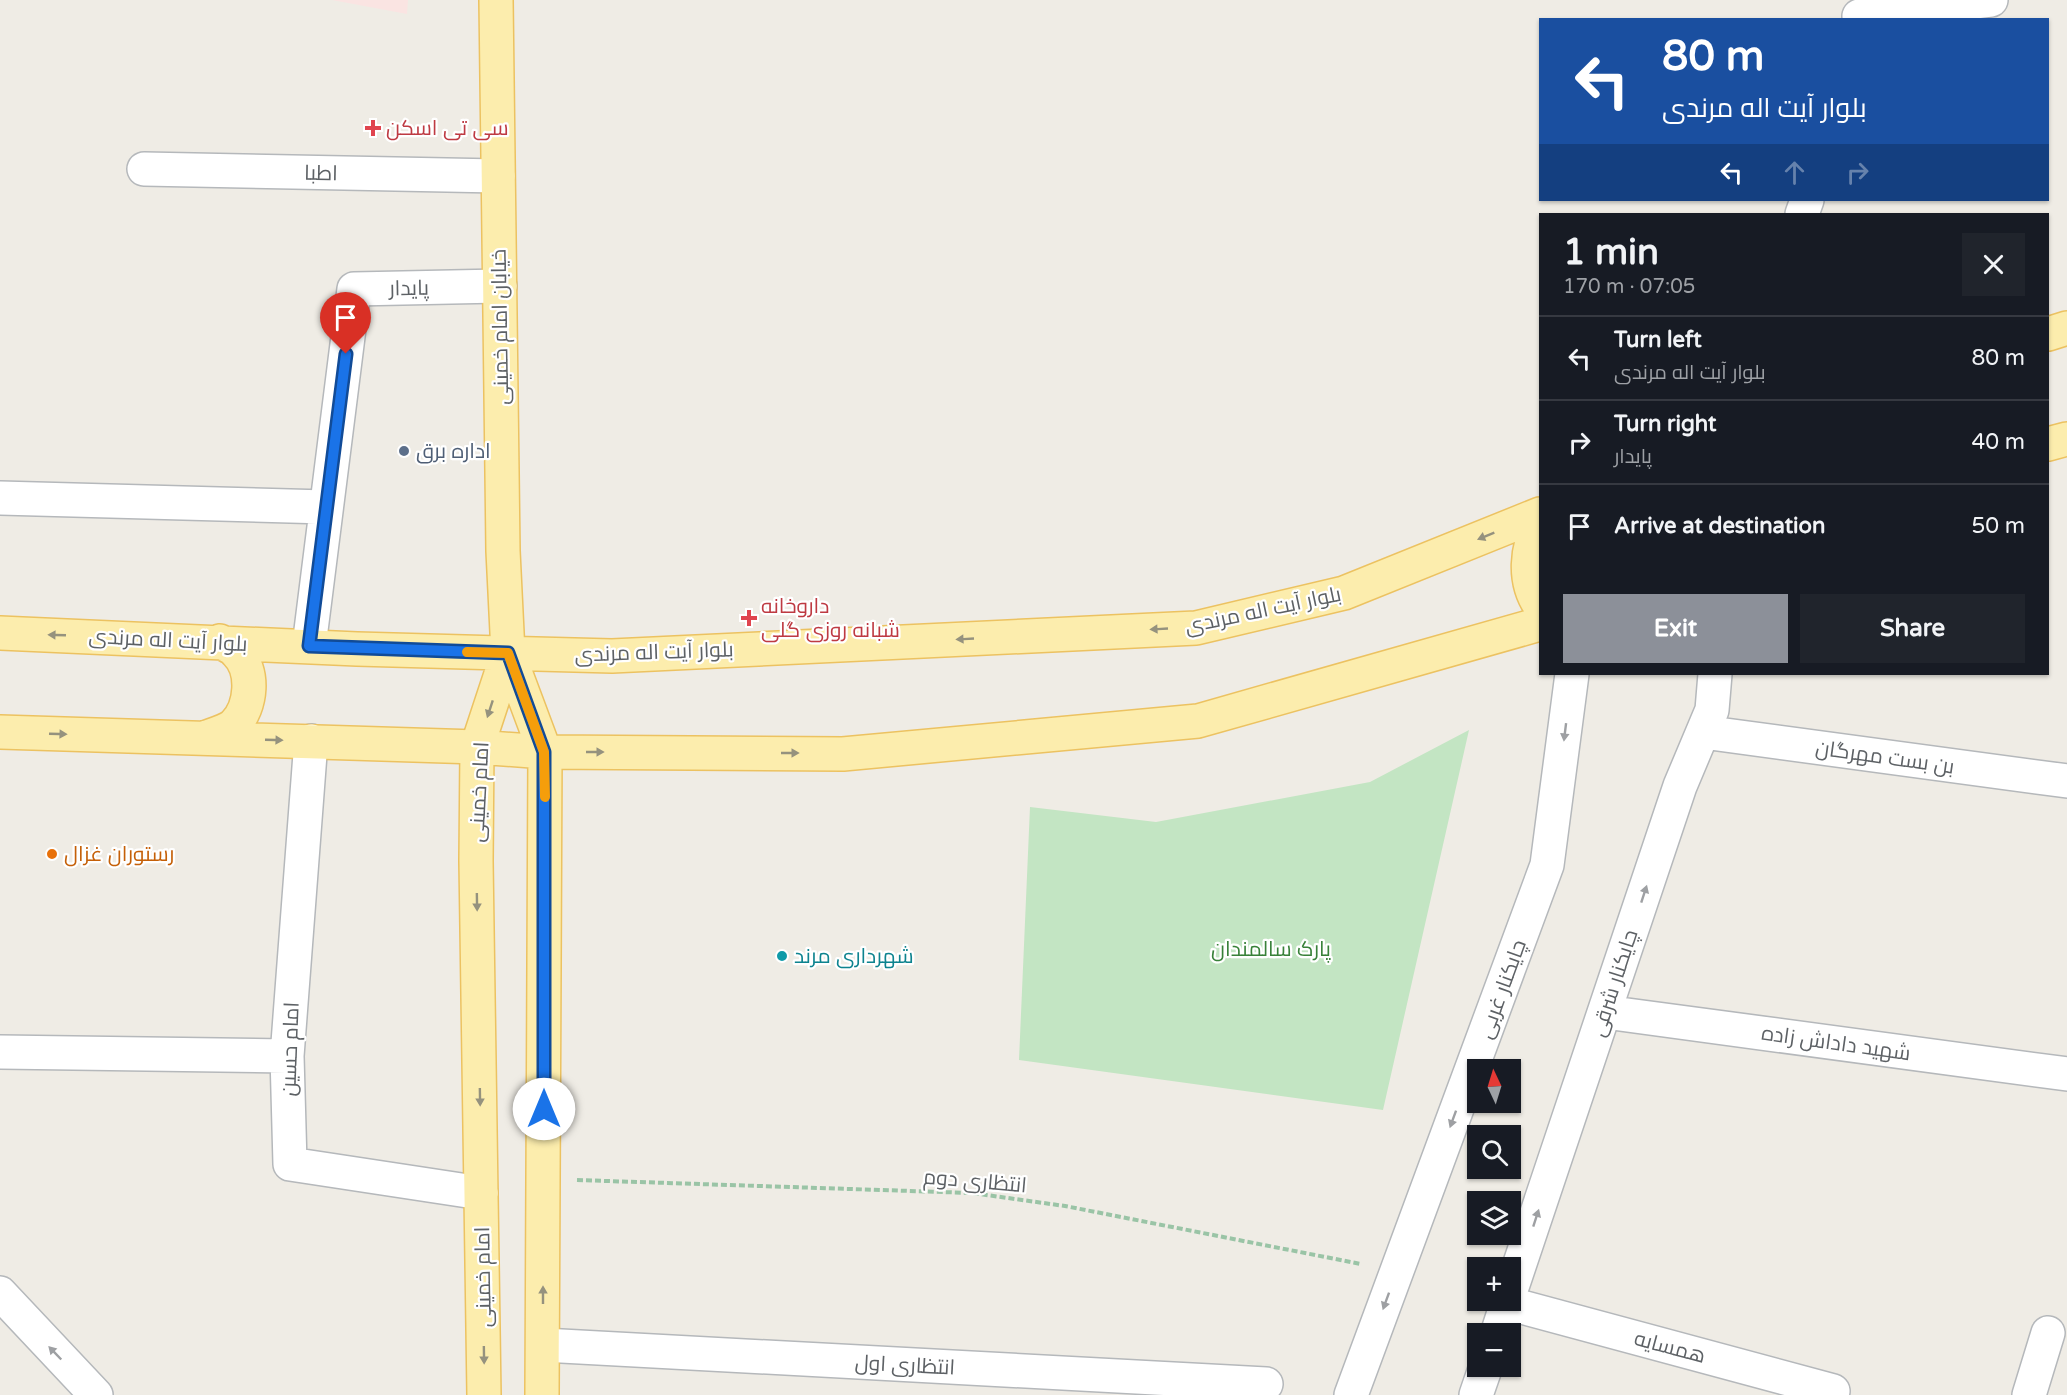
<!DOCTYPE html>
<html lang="en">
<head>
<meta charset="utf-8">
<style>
  :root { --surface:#171b24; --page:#20242c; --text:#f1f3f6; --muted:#9ea1a6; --line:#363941; --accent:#8c9099 }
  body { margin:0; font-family:"Varela Round",Cairo,sans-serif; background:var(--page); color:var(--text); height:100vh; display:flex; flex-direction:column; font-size:22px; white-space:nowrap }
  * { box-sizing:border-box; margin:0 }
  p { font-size:20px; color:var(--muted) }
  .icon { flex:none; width:33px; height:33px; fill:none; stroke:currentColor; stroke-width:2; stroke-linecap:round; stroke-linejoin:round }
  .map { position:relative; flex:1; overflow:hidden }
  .panel { position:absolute; left:1539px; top:213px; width:510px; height:462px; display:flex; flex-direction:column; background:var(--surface); border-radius:0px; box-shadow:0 2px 4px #0004 }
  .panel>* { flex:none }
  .guide { position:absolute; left:1539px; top:18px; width:510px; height:183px; border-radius:0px; box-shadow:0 2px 4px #0004; background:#1a4fa0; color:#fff; overflow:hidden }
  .needle { width:39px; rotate:356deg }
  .tools { position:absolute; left:1467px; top:1059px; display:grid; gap:12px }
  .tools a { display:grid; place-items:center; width:54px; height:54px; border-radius:0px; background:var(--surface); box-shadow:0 2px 4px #0004; font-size:30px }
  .pin { position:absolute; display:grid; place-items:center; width:51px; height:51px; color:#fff; margin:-62px -26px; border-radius:50% 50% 50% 0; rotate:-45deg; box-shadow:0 0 6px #0007 }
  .pin .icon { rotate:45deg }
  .me { position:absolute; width:66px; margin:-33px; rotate:0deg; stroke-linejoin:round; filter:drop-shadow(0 0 4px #0008) }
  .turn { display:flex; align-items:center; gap:21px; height:126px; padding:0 24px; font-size:27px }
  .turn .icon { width:78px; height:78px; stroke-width:2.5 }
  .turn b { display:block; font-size:42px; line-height:51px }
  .lanes { display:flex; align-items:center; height:57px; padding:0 24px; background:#0003; justify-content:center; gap:30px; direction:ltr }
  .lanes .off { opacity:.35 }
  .round { display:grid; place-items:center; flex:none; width:63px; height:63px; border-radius:0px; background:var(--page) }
  .headline { display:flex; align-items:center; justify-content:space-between; height:102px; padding:0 24px }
  h1 { font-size:36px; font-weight:700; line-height:45px }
  .button { display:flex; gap:12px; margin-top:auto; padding:12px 24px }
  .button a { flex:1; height:69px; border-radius:0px; background:var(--accent); color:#fff; font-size:24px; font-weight:700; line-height:69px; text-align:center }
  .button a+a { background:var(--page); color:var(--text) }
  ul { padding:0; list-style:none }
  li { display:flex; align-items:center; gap:18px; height:84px; padding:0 24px; border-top:2px solid var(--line) }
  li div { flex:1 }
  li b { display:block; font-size:22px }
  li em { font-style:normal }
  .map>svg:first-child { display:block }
</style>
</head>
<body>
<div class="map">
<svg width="2067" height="1395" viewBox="0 0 2067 1395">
  <rect width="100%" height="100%" fill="#efece5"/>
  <path fill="#fae4e2" d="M332,0h76l-1,14z"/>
  <path fill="#c3e5c3" d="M1469,730l-86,380 -364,-50 11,-253 126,15 214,-40z"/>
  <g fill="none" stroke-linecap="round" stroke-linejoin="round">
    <defs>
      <path id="minor" d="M1859,16l132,-16
        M144,169l354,7
        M1802,214l5,-14
        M0,498l326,9
        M309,646l45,-357 146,-3
        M1703,732l364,49
        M311,741l-24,315 3,108 191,29
        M1605,1012l462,62
        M0,1052l287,4
        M0,1293l96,102
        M1510,1293l170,-507 32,-76 3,-36
        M1507,1303l326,88
        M1497,1334l11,-34
        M543,1345l723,39
        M1351,1395l196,-530 25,-191
        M1476,1395l10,-29
        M2029,1395l19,-62"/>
      <path id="major" d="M496,0l7,551 5,102 37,99 -3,643
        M2048,334l19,-6
        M2048,444l19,-5
        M1540,523c-14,25 -17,58 0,83
        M0,633l357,16 255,7 584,-28 148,-35 196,-79
        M0,732l477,15 68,5 298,2 355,-33 342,-97
        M204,738c8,-3 23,-7 30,-13 18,-18 21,-55 2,-73 -4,-5 -11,-7 -16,-11
        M484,1395l-8,-534 1,-114 31,-94"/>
    </defs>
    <use href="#minor" stroke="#b5b8bb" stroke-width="36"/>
    <use href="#major" stroke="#ecc261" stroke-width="36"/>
    <path stroke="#9ac4a6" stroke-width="4" stroke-dasharray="6 3" stroke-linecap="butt" d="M577,1180l395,13 93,13 296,58"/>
    <use href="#minor" stroke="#fff" stroke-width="33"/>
    <use href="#major" stroke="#fcedad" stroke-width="33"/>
  </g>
  <defs><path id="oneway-solid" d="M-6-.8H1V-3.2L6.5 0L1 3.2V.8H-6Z" transform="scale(1.5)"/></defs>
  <g fill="#95927e">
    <use href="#oneway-solid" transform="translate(1486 536) rotate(158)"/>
    <use href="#oneway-solid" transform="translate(1159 629) rotate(177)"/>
    <use href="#oneway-solid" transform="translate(57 635) rotate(-178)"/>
    <use href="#oneway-solid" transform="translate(965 639) rotate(177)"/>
    <use href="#oneway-solid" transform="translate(490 709) rotate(108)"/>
    <use href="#oneway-solid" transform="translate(58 734) rotate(2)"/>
    <use href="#oneway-solid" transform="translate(274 740) rotate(2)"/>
    <use href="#oneway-solid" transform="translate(595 752)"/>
    <use href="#oneway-solid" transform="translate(790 753)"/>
    <use href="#oneway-solid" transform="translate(477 902) rotate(89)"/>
    <use href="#oneway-solid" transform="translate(480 1097) rotate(89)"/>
    <use href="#oneway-solid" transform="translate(543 1295) rotate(-90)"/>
    <use href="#oneway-solid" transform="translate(484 1355) rotate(89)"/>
  </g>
  <g fill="#9ea0a3">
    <use href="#oneway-solid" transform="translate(1565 732) rotate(97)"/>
    <use href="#oneway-solid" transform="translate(1644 894) rotate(-72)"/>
    <use href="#oneway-solid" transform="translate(1453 1119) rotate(110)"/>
    <use href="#oneway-solid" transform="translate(1536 1218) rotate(-72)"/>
    <use href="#oneway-solid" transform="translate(1386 1301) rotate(110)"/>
    <use href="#oneway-solid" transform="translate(55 1353) rotate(-134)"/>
  </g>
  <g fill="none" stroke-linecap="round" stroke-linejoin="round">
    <defs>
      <path id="route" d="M346,354l-37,292 199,7 36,99v357"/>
    </defs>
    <use href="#route" stroke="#114b97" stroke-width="15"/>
    <use href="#route" stroke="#1a73e8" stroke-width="10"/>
    <path stroke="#f59e0b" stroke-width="10" d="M467,652l41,1 36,99 1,45"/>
  </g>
  <g fill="#e0444e" stroke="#fff" stroke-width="2">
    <path d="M370 119h6v6h6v6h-6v6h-6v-6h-6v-6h6z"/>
    <path d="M746 609h6v6h6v6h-6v6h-6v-6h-6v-6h6z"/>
  </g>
  <circle fill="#5c6f8a" stroke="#fff" stroke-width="2" cx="404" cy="451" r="6"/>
  <circle fill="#e8710a" stroke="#fff" stroke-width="2" cx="52" cy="854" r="6"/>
  <circle fill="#0f9aa8" stroke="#fff" stroke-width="2" cx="782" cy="956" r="6"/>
  <g text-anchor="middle" stroke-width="4.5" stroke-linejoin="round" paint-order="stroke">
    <g font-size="21" fill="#be3a42" stroke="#fff" text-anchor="start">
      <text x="386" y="135">سی تی اسکن</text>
      <text x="761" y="613">داروخانه<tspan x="761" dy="24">شبانه روزی گلی</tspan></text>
    </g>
    <g font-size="21" fill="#5d6165" stroke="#fff">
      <text transform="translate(321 173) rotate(1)" y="7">اطبا</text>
      <text transform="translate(409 288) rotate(-1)" y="7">پایدار</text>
      <text transform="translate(500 327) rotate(-91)" y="7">خیابان امام خمینی</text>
      <text transform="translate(1263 610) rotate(-12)" y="7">بلوار آیت اله مرندی</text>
      <text transform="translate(168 640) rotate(3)" y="7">بلوار آیت اله مرندی</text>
      <text transform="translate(654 652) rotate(-2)" y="7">بلوار آیت اله مرندی</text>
      <text transform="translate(1885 757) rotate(8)" y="7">بن بست مهرگان</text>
      <text transform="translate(479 792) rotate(-87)" y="7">امام خمینی</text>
      <text transform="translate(1614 983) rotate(-72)" y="7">چایکنار شرقی</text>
      <text transform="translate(1502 989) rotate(-70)" y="7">چایکنار غربی</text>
      <text transform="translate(1836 1043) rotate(8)" y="7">شهید داداش زاده</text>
      <text transform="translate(290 1049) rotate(-88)" y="7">امام حسین</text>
      <text transform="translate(975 1181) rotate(5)" y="7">انتظاری دوم</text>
      <text transform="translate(483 1277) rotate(-91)" y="7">امام خمینی</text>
      <text transform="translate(1670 1347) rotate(15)" y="7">همسایه</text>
      <text transform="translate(905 1365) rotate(3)" y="7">انتظاری اول</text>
    </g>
    <g font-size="21" fill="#4e5e75" stroke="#fff" text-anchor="start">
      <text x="416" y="458">اداره برق</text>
    </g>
    <g font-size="21" fill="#c56008" stroke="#fff" text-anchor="start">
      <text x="64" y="861">رستوران غزال</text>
    </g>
    <g font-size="21" fill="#388139" stroke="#fff">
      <text x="1271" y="956">پارک سالمندان</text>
    </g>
    <g font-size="21" fill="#0d838f" stroke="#fff" text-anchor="start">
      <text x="794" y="963">شهرداری مرند</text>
    </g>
  </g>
</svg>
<div class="tools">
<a><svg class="needle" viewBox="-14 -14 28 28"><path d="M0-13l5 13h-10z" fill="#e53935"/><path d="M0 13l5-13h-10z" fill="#9ea1a6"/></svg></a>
<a><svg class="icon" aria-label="search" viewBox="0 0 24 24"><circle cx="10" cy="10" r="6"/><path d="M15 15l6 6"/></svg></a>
<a><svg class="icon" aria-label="layers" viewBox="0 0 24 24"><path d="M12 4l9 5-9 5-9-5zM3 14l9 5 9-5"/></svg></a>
<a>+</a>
<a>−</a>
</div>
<div class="pin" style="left:346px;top:354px;background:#d93025"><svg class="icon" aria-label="arrive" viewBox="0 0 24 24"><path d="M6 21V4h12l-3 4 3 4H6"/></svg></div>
<svg class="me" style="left:544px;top:1109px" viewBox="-20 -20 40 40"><circle r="19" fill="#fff"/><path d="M0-13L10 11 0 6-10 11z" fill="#1a73e8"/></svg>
<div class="guide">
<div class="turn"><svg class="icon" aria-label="left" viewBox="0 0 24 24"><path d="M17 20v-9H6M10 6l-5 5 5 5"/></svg><div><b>80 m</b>بلوار آیت اله مرندی</div></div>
<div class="lanes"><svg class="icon" aria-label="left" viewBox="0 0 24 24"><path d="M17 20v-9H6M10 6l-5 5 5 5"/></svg><svg class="icon off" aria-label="ahead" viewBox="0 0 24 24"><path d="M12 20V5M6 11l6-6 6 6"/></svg><svg class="icon off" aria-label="right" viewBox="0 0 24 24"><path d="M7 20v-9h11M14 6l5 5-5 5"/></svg></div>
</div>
<section class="panel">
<div class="headline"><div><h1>1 min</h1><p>170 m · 07:05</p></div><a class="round"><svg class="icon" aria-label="close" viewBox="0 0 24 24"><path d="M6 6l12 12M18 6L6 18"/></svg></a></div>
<ul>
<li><svg class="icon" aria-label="left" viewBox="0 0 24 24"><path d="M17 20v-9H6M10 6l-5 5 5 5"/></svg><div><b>Turn left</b><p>بلوار آیت اله مرندی</p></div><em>80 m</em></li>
<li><svg class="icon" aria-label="right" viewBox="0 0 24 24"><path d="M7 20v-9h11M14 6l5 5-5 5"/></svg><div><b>Turn right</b><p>پایدار</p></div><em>40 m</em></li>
<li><svg class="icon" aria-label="arrive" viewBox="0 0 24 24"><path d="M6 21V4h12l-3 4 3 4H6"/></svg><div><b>Arrive at destination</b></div><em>50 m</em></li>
</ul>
<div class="button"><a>Exit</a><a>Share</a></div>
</section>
</div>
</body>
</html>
